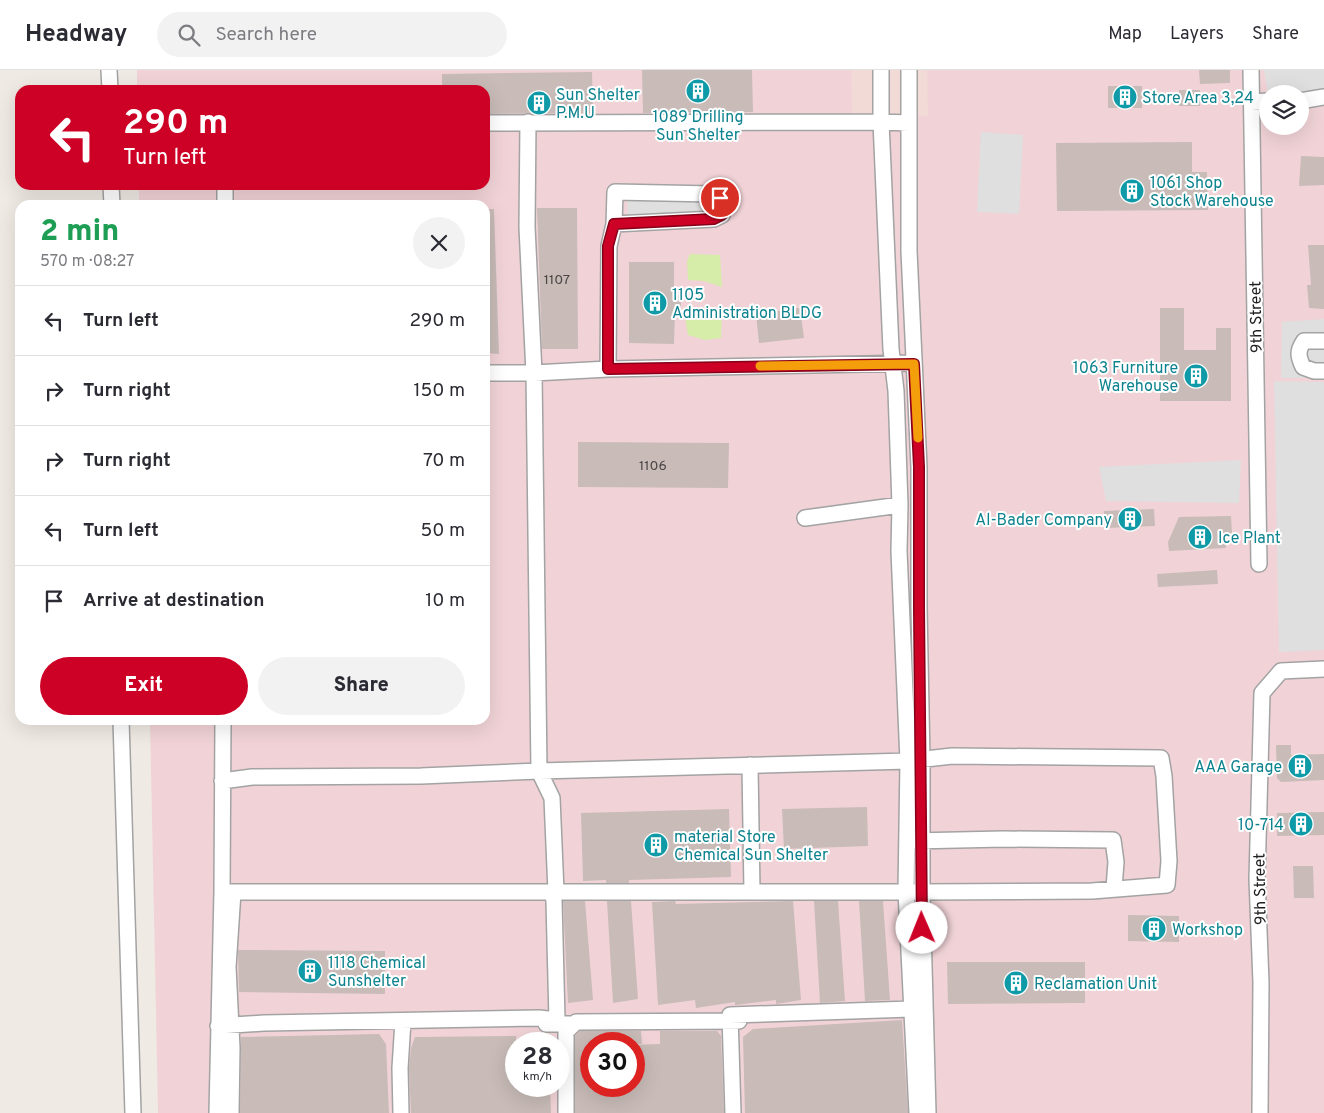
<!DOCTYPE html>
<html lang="en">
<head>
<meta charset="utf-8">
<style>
  :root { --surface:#fff; --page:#f2f2f3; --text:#2b2b33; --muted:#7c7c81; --line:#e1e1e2; --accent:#cd0026 }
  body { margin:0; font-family:Overpass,sans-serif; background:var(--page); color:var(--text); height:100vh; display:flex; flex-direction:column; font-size:19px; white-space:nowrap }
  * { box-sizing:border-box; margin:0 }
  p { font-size:16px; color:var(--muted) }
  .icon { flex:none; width:28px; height:28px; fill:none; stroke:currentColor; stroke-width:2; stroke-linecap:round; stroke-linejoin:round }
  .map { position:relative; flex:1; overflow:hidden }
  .sheet { position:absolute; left:15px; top:130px; width:475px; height:525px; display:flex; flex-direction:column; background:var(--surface); border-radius:15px; box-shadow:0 5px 20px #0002 }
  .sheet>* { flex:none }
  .top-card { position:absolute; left:15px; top:15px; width:475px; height:105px; border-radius:15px; box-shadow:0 5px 20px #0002; background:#cd0026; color:#fff; overflow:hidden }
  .tools { position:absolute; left:1259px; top:15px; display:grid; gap:10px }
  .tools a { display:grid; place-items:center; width:50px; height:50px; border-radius:50%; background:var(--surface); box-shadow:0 5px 20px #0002; font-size:25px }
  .speed { position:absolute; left:505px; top:962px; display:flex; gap:10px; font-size:25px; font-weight:700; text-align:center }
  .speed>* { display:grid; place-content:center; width:65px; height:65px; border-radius:50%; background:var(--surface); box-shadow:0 5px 20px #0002; line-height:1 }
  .speed small { font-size:12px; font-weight:400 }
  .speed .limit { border:8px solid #d22; background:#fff; color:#111 }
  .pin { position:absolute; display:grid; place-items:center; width:42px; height:42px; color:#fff; margin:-21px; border:2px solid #fff; border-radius:50%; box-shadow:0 1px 5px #0007 }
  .me { position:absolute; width:55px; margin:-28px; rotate:359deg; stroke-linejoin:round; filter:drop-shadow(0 0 4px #0008) }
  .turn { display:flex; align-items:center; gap:18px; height:105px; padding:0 25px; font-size:22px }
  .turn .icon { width:65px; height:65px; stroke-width:2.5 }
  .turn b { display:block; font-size:35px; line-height:42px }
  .round { display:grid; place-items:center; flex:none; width:52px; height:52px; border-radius:26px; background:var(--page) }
  .head { display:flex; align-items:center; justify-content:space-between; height:85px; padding:0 25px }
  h1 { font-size:30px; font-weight:800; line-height:38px; color:#1e9e55 }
  .cta { display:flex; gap:10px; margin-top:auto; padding:10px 25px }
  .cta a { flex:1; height:58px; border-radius:30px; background:var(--accent); color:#fff; font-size:20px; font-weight:800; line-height:58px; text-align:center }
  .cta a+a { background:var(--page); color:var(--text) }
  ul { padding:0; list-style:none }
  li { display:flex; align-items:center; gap:15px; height:70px; padding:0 25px; border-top:1px solid var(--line) }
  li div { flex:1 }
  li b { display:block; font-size:19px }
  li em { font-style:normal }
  header { display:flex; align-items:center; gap:30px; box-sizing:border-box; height:70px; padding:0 25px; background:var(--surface); border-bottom:1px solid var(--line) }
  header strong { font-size:24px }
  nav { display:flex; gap:28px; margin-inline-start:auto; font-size:18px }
  .search { width:350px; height:45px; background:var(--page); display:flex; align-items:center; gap:12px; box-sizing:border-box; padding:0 18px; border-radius:28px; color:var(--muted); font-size:19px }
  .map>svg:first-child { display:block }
</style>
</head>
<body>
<header>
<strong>Headway</strong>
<div class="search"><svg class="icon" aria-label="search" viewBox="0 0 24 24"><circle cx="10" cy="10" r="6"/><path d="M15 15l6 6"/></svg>Search here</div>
<nav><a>Map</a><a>Layers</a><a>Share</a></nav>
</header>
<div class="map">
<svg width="1324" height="1043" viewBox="0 0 1324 1043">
  <rect width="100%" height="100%" fill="#f0eae4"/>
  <path fill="#f1d3d7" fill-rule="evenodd" d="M137,0h1187v1043h-1166l-8,-393h335v-515h-346v-20h346v-95h-348zM1268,24h32v32h-32zM516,974h43v42h-43zM591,974h43v42h-43z"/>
  <path fill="#f2dad7" d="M851,0h76l1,46 -76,-1z"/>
  <path fill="#d6eca9" d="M690,184l30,1 2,32 -18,-6 -16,-1 -1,-19z
    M684,241l38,1 -1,26 -16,2 -17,-5z"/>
  <path fill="#dfdfdf" d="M1264,0h60v36l-24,1v-13h-32z
    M981,62l42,3 -4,79 -42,-2z
    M628,117l96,1 2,35 -99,5z
    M1324,249v59h-43l1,-56z
    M1274,311l50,1v268l-45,2z
    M1241,390l-2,43 -133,-2 -7,-34z"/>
  <path fill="#c8bbb8" d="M642,0h110l1,42 -110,1z
    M1199,0h31v13l-30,1z
    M592,2l1,41 -108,1v-24h-43v-16z
    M1108,16h34v22h-34z
    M1179,20h21v16h-21z
    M1192,72v30h15l1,38 -151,1 -1,-68z
    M1301,86l23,1v28l-25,1z
    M537,138h40l1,141h-36z
    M485,139h9l5,145 -14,-1z
    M1308,175h16v64l-15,-1 -2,-23h4z
    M629,192h45v33h7v16h-6l-1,33 -45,-1z
    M800,238l4,30 -45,5 -3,-29z
    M1160,238h24v42h32v-22h15v73h-71z
    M578,372l151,1 -1,45 -150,-1z
    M1154,439l1,17 -50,2 -1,-17z
    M1231,446l1,17 -7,7 1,8 -57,3 -1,-9 11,-25z
    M1217,500l1,14 -60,3 -1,-13z
    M1276,675h15v10l33,-1v26l-43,2 -4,-4z
    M867,737l1,39 -84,3 -2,-40z
    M729,739l2,68 -102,3v3h-23v-3l-23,1 -2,-68z
    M1324,742v23l-47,1v-23z
    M1293,796h20l1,32h-20z
    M563,831h22l8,99 -25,3z
    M607,831h24l7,98 -25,4z
    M675,831l1,3 117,-3 8,99 -25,4v-4l-41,5v-3l-39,6 -1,-8 -37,5 -6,-103z
    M814,831h24l7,100 -25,2z
    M859,831h24l7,99 -25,1z
    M1128,845l51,1v26l-51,-1z
    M238,880l147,1v43l-146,-2z
    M947,892h138v41l-137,1z
    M902,950l6,93h-163l-2,-76 10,-8z
    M580,961h61l1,13h-51v42h43v-41l26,-1v-13h57l4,5 3,77h-149v-77z
    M379,964l7,10 3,69h-149l1,-76z
    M516,966v50h34l1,27h-140l-2,-45 2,-20 4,-11z"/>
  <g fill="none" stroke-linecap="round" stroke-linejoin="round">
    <defs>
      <path id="minor" d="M109,0l1,20
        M909,0v181l10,216v140l3,153v132l6,221
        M1251,0l8,494
        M1300,31l24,-4
        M1251,32l17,-1
        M485,53l396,-1 28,1
        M111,115l1,20
        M225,135v-20
        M1324,271h-20c-7,10 -6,15 -1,26l11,4h10
        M608,299l1,-123 5,-22 100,-5 8,-4c1,-11 0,-16 -9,-21l-98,-2 -1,32
        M485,303h49l-7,-146 1,-105
        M900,435l-1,46 9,210 -2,130 11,222
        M805,448l95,-13 -4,-114 -5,-42 -10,-227v-52
        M121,650l12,393
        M223,650l-1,172h700l170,-1 75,-6 2,-24 -5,-85 -3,-18 -209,-2 -44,5 -369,10 -5,-398 74,-4 306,-6
        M750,695l2,127
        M222,711l30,-4 169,-1 118,-5 13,27 4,94
        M913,771l90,-2 110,1 3,22 -2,26
        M546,954h28
        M218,956l46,-3 275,-5 18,2 -3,-119 -2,-9
        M217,1043l5,-221
        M231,1043l1,-65 -4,-81 5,-75
        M401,1043l-1,-45 3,-47
        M566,1043v-81l10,-10 163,-1
        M733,1043l-3,-98 181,-6
        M1260,1043l1,-130 -4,-104 5,-186 19,-22 43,-2"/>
    </defs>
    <use href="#minor" stroke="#a3a3a3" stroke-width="18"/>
    <use href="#minor" stroke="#fff" stroke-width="15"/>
  </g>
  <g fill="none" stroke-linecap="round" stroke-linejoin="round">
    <defs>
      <path id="route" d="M720,128l3,7 -1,10 -8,4 -100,5 -6,22v123l306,-5 5,103v140l3,321"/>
    </defs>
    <use href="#route" stroke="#850019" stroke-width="12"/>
    <use href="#route" stroke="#cd0026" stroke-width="9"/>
    <path stroke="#f59e0b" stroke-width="9" d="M760,296l154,-2 4,74"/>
  </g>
  <defs>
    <symbol id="building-disc" viewBox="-11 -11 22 22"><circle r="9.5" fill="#0f9aa8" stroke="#fff"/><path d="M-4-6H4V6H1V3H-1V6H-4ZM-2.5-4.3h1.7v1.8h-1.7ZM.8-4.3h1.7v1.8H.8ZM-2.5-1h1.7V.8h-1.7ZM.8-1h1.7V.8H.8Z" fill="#fff"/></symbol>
  </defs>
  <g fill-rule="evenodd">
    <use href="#building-disc" x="684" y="7" width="28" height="28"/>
    <use href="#building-disc" x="1111" y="13" width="28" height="28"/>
    <use href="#building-disc" x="525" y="19" width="28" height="28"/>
    <use href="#building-disc" x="1118" y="107" width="28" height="28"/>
    <use href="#building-disc" x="641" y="219" width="28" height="28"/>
    <use href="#building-disc" x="1182" y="292" width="28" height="28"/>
    <use href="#building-disc" x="1116" y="435" width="28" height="28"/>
    <use href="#building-disc" x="1186" y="453" width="28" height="28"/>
    <use href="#building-disc" x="1286" y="682" width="28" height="28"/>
    <use href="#building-disc" x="1287" y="740" width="28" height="28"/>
    <use href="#building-disc" x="642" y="761" width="28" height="28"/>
    <use href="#building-disc" x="1140" y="845" width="28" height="28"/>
    <use href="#building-disc" x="296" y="887" width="28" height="28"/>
    <use href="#building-disc" x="1002" y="899" width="28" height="28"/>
  </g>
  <g text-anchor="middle" stroke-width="4" stroke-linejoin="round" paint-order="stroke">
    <g font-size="14" fill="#494645">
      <text x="557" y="214">1107</text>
      <text x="653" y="400">1106</text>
    </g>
    <g font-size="16" fill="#0d838f" stroke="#fff" text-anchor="start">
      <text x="556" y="30">Sun Shelter<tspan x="556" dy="18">P.M.U</tspan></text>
      <text x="1142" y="33">Store Area 3,24</text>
      <text x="698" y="52" text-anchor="middle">1089 Drilling<tspan x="698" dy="18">Sun Shelter</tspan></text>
      <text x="1150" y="118">1061 Shop<tspan x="1150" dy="18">Stock Warehouse</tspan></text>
      <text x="672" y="230">1105<tspan x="672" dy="18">Administration BLDG</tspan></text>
      <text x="1178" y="303" text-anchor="end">1063 Furniture<tspan x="1178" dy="18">Warehouse</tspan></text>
      <text x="1112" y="455" text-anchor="end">Al-Bader Company</text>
      <text x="1218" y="473">Ice Plant</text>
      <text x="1282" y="702" text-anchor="end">AAA Garage</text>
      <text x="1284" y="760" text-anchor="end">10-714</text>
      <text x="674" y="772">material Store<tspan x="674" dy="18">Chemical Sun Shelter</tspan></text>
      <text x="1172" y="865">Workshop</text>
      <text x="328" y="898">1118 Chemical<tspan x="328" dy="18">Sunshelter</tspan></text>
      <text x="1034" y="919">Reclamation Unit</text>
    </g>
    <g font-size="16" fill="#1f1f1f" stroke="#fff">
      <text transform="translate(1255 247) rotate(-91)" y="6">9th Street</text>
      <text transform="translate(1259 819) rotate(-91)" y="6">9th Street</text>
    </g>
  </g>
</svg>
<div class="tools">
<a><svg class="icon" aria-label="layers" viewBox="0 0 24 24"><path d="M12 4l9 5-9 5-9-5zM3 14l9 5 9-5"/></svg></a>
</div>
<div class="speed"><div>28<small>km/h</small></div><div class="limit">30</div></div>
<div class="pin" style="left:720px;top:128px;background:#d93025"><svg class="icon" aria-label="arrive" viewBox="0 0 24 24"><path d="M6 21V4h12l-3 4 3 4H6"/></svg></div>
<svg class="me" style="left:922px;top:858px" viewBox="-20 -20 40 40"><circle r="19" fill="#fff"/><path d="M0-13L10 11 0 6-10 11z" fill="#cd0026"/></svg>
<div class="top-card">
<div class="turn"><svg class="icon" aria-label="left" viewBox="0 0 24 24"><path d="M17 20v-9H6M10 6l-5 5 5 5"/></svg><div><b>290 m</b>Turn left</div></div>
</div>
<section class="sheet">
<div class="head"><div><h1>2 min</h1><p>570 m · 08:27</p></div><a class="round"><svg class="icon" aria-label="close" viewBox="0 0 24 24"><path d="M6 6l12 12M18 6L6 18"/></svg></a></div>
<ul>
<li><svg class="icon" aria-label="left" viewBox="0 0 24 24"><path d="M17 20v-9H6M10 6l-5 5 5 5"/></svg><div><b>Turn left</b></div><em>290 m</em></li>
<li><svg class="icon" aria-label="right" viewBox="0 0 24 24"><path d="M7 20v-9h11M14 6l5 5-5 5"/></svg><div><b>Turn right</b></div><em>150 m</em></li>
<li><svg class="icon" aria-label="right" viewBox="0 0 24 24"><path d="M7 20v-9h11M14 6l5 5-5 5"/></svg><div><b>Turn right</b></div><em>70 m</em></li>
<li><svg class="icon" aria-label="left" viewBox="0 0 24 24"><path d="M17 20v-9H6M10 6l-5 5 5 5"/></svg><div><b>Turn left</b></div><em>50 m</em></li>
<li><svg class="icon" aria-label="arrive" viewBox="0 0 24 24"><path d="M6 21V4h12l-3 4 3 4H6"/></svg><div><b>Arrive at destination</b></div><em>10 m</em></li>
</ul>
<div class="cta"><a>Exit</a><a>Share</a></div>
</section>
</div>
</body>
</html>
